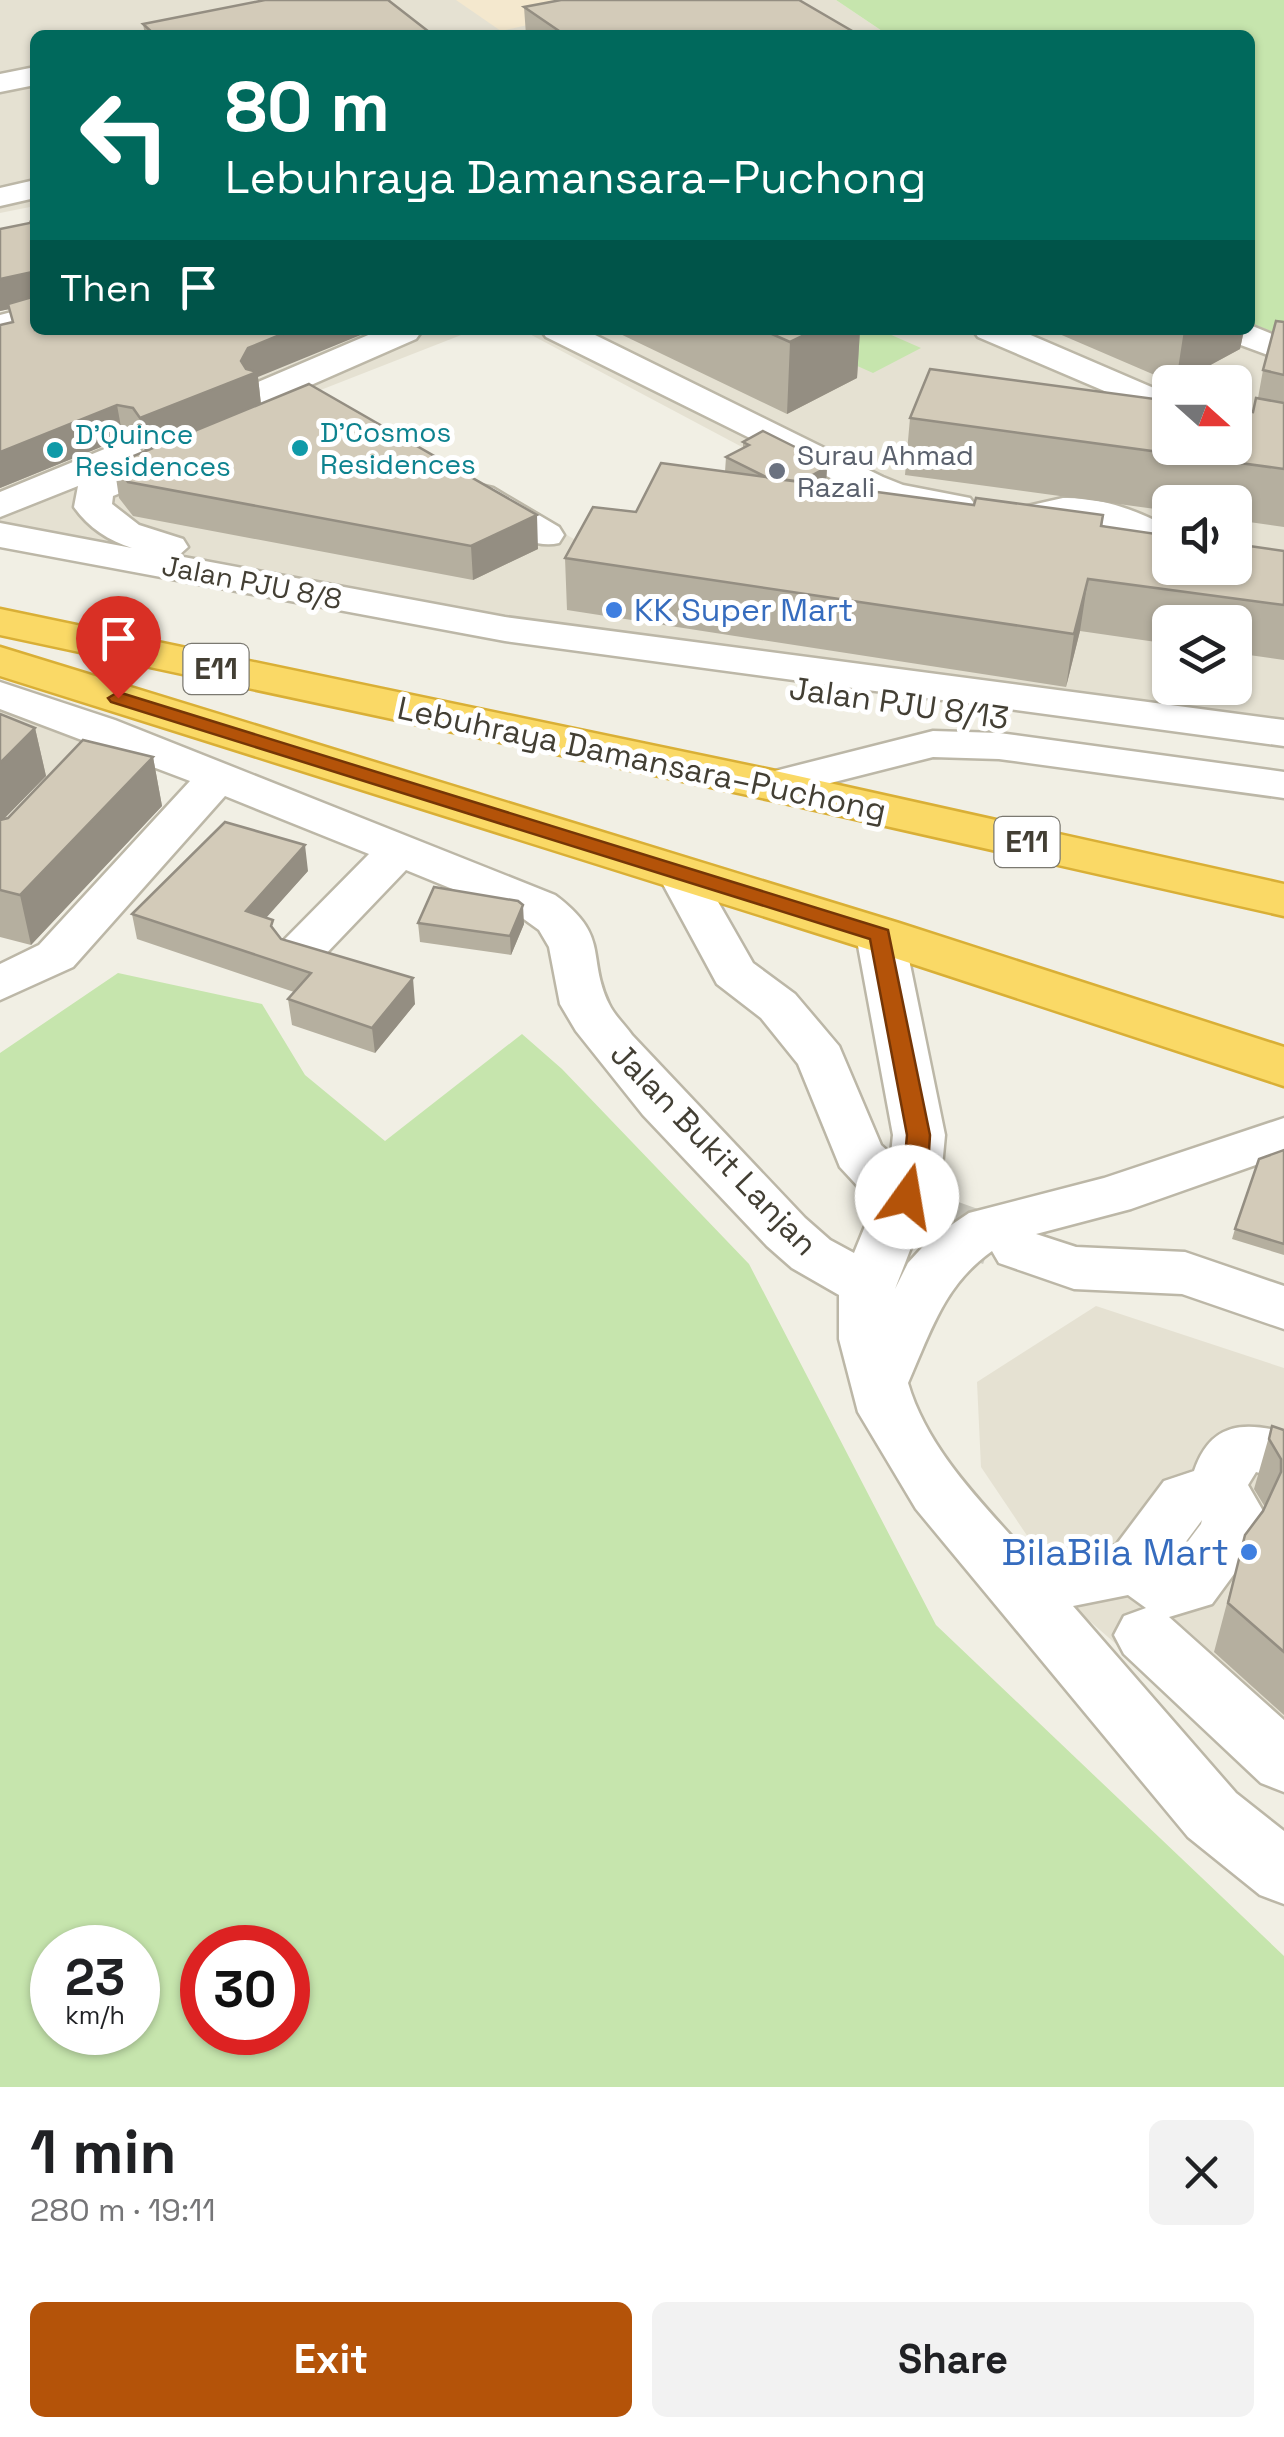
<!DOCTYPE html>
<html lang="en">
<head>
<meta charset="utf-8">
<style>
  :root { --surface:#fff; --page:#f2f2f2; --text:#202124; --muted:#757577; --accent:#b45309 }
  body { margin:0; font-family:"Space Grotesk",sans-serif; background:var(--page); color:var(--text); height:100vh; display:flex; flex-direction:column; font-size:38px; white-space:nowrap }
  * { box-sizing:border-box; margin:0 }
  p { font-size:32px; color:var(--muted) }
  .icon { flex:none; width:55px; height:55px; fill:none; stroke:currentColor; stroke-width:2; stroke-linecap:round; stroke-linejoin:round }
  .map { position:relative; height:2087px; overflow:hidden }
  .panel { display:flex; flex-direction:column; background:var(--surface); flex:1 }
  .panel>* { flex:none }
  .hud { position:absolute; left:30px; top:30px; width:1225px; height:305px; border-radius:15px; box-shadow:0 2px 8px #0004; background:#00695c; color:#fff; overflow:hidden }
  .needle { width:65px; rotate:111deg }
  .fabs { position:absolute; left:1152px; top:365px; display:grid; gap:20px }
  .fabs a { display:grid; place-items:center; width:100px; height:100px; border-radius:15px; background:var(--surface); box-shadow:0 2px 8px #0004; font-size:50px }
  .speed { position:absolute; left:30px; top:1925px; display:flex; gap:20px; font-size:50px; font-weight:700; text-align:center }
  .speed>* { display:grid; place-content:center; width:130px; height:130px; border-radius:50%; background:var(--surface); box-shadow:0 2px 8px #0004; line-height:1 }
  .speed small { font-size:25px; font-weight:400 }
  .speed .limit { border:15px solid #d22; background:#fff; color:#111 }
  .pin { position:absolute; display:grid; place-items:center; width:85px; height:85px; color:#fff; margin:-102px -42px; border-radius:50% 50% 50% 0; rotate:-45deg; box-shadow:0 0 10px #0007 }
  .pin .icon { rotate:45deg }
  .me { position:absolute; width:110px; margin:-55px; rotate:13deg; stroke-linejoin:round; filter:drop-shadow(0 0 8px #0008) }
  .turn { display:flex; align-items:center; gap:35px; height:210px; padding:0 30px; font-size:45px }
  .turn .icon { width:130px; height:130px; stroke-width:2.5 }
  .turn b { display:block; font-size:70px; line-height:85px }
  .then { display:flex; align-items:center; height:95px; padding:0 30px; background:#0003; gap:20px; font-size:38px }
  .round { display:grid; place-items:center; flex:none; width:105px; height:105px; border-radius:15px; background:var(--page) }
  .summary { display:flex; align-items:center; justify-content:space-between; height:170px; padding:0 30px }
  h1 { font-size:60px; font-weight:600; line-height:75px }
  .button { display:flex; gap:20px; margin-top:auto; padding:20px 30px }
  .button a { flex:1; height:115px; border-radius:15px; background:var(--accent); color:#fff; font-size:40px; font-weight:600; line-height:115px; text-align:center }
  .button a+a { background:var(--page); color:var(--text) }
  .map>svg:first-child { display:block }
</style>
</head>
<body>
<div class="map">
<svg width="1284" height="2087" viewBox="0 0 1284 2087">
  <rect width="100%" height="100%" fill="#f1efe4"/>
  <path fill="#e5e1d2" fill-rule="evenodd" d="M0,0h836l52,35h-853v171l-35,7z
    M84,330h390l-156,61 268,155 131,-64 25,-35 -220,-117h728l34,11v407l-746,-101 7,-22 -545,-102v-172zM1170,382h65v66h-65zM1170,502h65v66h-65zM1170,622h65v66h-65z
    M0,708l102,37 -102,98z
    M1096,1306l188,62v412l-20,-7 -187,-163 -96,-143 -4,-85z"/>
  <path fill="#f4e8ce" d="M456,0h97l22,14 -74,17z"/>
  <path fill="#c6e5ad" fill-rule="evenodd" d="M836,0h448v336l-34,-13v-288h-362z
    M777,330h103l41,18 -48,25z
    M118,973l144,31 43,71 80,66 137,-107 40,35 187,195 187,361 348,331v131h-1284v-1034zM52,1948h86v84h-86zM202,1948h86v84h-86z"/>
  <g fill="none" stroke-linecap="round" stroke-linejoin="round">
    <path stroke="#ceccc1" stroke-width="50" stroke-dasharray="50 25" stroke-linecap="butt" d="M884,1180l50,40 79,28"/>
    <defs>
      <path id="minor" d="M35,67v18l-35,7v-18z
        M35,180v18l-35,8v-18z
        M35,306v20l-35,9v-20z
        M1250,325l34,14v22l-65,-24 -5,-7h36z
        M380,330l41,2 -5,7 -205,90 -13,3 -13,-3 -5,-8 5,-8z
        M541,330h44l298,147 20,8 67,13 6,8 -6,8 -13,3 -76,-14 -335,-166z
        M973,330h46l151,65v24l-192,-82z
        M124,441l13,3 5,8 -5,7 41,-14 13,3 5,8 -5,8 -78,32 -1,8 27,21 44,14 5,8 -10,9 327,61 779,103v26l-779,-105 -505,-94v-24l132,25c-23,-7 -44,-21 -58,-41l4,-21 -78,31v-25z
        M480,485l13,3 66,39 5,8 -5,8c-32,8 -66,-23 -92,-39l-6,-8 6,-8z
        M1063,498c39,-1 73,12 107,30v18c-28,7 -49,-17 -76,-24 -27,-6 -53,10 -80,3l-5,-8 5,-8z
        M0,682l115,38 440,175c56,42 31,60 54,109 5,11 16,21 23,31l173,183 25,22 24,13 23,-56 -12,-3 -25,-27 -42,-103 -37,-46 -44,-34 -59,-109 7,-10 16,-5 16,5 56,98 42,31 44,52 42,99 10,9 2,-19 -37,-200 7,-11 17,-4 17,4 7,11 41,200 -3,32 -47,122 13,-26 21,-23 40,-27 135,-35 180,-60v37l-153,54 -95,25 40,13 109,5 99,34v43l-102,-35 -108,-5 -75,-26 -7,-12c-48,34 -61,80 -84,132 20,69 79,125 126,178l82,-16 48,-64 30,-10c16,-47 47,-50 90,-39v48l-28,-8 -8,13 15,26v9l-18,39 -33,45 -43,13 115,103v72l-23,-9 -137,-129 -10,-19 10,-19 22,-8 -18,-13 -55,11 163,187 48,38v73l-24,-9 -72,-58 -272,-328 -58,-97 -19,-73v-44l-47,-27 -25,-22 -124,-131 -67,-84 -16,-27 -11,-57 -10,-17 -18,-13 -115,-47 -87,91 -17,5 -17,-5 -7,-11 7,-11 84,-85 -144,-58 -152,171 -73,33v-36l39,-19 151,-164 -190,-72zM1202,1520l-1,4 -27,36 -1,-1z
        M933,731l66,2 285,39v26l-285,-39 -66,-2 -162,41 -16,-4 -6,-9 6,-9z"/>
      <path id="highway" d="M0,609l771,161 513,114v32l-513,-116 -771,-165z
        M0,647l899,276 385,124v39l-423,-139 -861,-271z"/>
    </defs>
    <use href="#minor" stroke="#bcb7a7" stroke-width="5"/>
    <use href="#highway" stroke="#d9af36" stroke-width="5"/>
    <use href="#minor" fill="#fff" fill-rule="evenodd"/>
    <use href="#highway" fill="#fad966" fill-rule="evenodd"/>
  </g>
  <path fill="#b5af9f" d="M524,7l335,28h-333z
    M143,24l290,11h-288z
    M30,223l5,107 223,47 3,27 277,145 -65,31 -340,-64 -14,-18 -5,-34 31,-13 -7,-11 -15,-2 -123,50v-163l12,-3 -3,-13 -9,2v-82z
    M1284,322v205l-49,-7v-18h-65v9l-265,-36 5,-57 343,-6 5,-14 5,-28z
    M612,330h248l-3,48 -70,36z
    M1050,330h194l-4,19 -61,33h-8z
    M743,442l69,18 15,7 -1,17 -2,1 150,20 129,10 -1,12 182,24v109l-49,-7v-31h-65v22l-90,-13 -14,56 -499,-77 -2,-52 71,-46 89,-40 1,-15 17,-9z
    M0,714l35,14 11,48 -43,43 150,-62 9,49 -131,139 -31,-8z
    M308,871l-42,46 15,22 134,65 -40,49 -83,-28 -4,-26 6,-7 -157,-53 -5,-25z
    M418,923l106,1 -13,31 -91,-13z
    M1284,1150v105l-52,-16 3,-10z
    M1272,1426l12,4v285l-70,-63 31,-117 20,-28 -11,-18z"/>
  <path fill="#948e82" d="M32,272l3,32 -35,7v-32z
    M292,330h81l-115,47 3,28 -116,46 -5,-33 108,-70z
    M815,330h45l-3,48 -70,36 3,-72z
    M1184,330h60l-4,19 -61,33h-3z
    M117,405l6,33 -123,50v-36z
    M827,467l-1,17 -37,21 1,-17z
    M537,515l1,34 -65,31 -2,-34z
    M1088,579l-8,52 -14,56 8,-53z
    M35,728l11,48 -46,47v-60z
    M153,757l9,49 -131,139 -11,-50z
    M305,845l3,26 -58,65 -4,-25z
    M523,905l1,19 -13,31 -1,-19z
    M413,978l2,26 -40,49 -3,-25z"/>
  <path fill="#d3cbb9" stroke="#948e82" stroke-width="2.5" d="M265,0h123l45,35h-278l-12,-11z
    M561,0h238l60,35h-294l-41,-28z
    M33,216h2v114h257l-44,18 -7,13 5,8 11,3 -117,46 -7,-10 -16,-3 -117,47v-127l13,-3 -5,-18 24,-7v-25l-32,7v-50l30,-6z
    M1276,321l8,1v53l-21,-5z
    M763,330h52l-25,12z
    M930,369l240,32v47h65v-39l18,3 3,-14 28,5v66l-374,-51z
    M309,384l228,131 -66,31 -343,-64 -14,-18z
    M763,431l50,25 -5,2 19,9 -27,15 -32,-4 -42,-21 23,-12 -6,-3z
    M661,463l313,42 2,-7 127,17 -2,11 69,10v32h65v-24l49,7v54l-196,-26 -14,55 -509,-76 28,-51 43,5z
    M0,714l35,14 -35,35z
    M83,740l70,17 -133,138 -20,-5v-70l8,-2z
    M225,822l80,23 -59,66 27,9 -2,6 10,13 132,39 -41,50 -84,-29 23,-26 -179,-59z
    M434,887l84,14 5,4 -13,31 -92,-13z
    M1284,1150v94l-49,-15 24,-70z
    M1272,1426l12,4v222l-56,-49 17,-68 18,-24 18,-39v-13l-12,-20z"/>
  <path fill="#b45309" stroke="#753606" stroke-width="2.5" d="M118,692l770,238 42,205 -2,32 -13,37 -8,2 -12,-9 9,-30 3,-32 -37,-196 -759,-237 -3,-4z"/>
  <g fill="#0f9aa8" stroke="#fff" stroke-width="4">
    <circle cx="300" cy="448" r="10"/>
    <circle cx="55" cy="450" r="10"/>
  </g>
  <circle fill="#6b7280" stroke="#fff" stroke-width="4" cx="777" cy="471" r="10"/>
  <g fill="#3f7fe0" stroke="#fff" stroke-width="4">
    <circle cx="614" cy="610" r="10"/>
    <circle cx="1249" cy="1552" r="10"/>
  </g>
  <g text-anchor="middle" stroke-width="10" stroke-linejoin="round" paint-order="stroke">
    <g font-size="28" fill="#0d838f" stroke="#fff" text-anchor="start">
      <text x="320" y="442">D'Cosmos<tspan x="320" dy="32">Residences</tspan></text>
      <text x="75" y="444">D'Quince<tspan x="75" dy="32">Residences</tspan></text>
    </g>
    <g font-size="28" fill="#5b616d" stroke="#fff" text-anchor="start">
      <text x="797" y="465">Surau Ahmad<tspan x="797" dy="32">Razali</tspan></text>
    </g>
    <g font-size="28" fill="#433f34" stroke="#fff">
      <text transform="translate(252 582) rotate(11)" y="10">Jalan PJU 8/8</text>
    </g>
    <g fill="#fff" stroke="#7b7971" stroke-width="2.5">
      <rect x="183.5" y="644" width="65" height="50" rx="8"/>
      <rect x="994.5" y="817" width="65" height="50" rx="8"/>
    </g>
    <g font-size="30" font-weight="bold" fill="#433f34">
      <text x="216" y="679">E11</text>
      <text x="1027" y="852">E11</text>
    </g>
    <g font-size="32" fill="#366cbe" stroke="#fff" text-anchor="start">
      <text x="634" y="621">KK Super Mart</text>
    </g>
    <g font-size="32" fill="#433f34" stroke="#fff">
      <text transform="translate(899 703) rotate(8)" y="11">Jalan PJU 8/13</text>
      <text transform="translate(642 759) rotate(12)" y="11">Lebuhraya Damansara–Puchong</text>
      <text transform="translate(714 1149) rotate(46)" y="11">Jalan Bukit Lanjan</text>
    </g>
    <g font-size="38" fill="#366cbe" stroke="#fff" text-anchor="end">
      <text x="1229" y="1565">BilaBila Mart</text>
    </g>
  </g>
</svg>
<div class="fabs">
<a><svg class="needle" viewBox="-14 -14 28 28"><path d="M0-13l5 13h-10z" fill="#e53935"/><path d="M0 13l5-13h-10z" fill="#757577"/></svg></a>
<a><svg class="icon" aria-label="sound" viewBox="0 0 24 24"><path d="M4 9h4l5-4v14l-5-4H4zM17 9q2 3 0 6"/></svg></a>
<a><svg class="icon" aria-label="layers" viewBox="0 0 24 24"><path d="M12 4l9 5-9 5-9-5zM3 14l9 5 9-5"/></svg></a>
</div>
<div class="speed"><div>23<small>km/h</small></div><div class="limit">30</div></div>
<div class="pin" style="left:118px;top:698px;background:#d93025"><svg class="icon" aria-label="arrive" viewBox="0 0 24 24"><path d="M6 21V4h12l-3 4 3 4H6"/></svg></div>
<svg class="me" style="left:907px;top:1197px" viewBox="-20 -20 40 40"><circle r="19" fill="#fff"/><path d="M0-13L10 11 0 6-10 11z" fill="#b45309"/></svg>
<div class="hud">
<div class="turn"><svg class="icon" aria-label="left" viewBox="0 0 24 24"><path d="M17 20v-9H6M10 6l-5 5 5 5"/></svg><div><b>80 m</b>Lebuhraya Damansara–Puchong</div></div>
<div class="then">Then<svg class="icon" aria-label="arrive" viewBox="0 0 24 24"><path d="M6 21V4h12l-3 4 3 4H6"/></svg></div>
</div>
</div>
<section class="panel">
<div class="summary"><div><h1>1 min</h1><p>280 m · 19:11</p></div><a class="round"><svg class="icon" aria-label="close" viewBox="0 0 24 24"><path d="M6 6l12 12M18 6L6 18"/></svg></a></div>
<div class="button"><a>Exit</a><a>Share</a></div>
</section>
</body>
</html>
